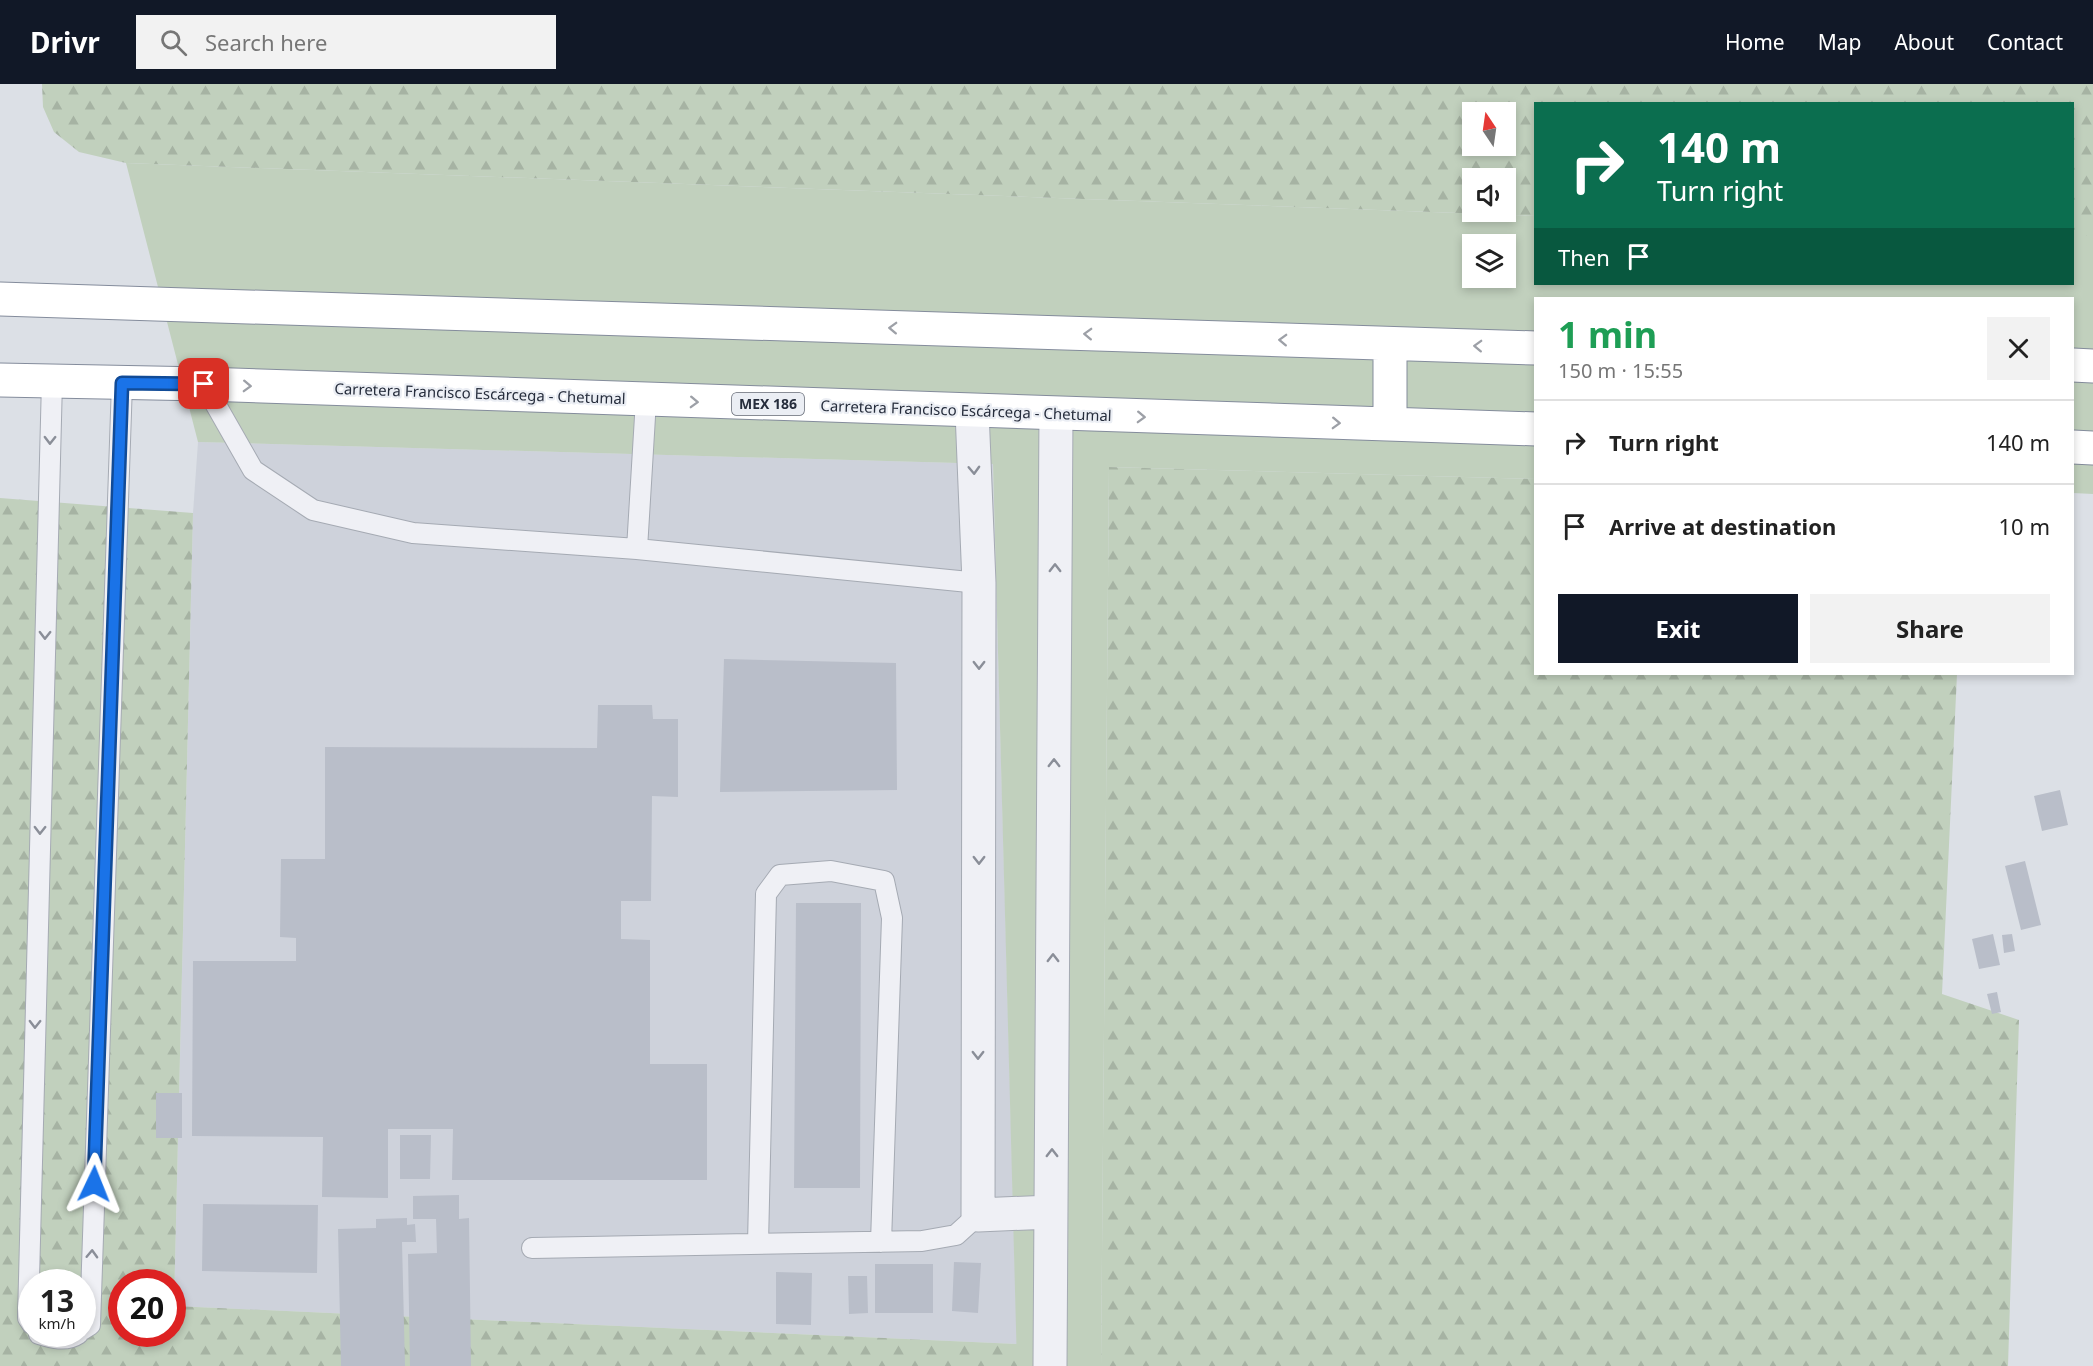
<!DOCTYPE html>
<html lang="en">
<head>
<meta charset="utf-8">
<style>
  :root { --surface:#fff; --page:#f2f2f2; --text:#222; --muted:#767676; --line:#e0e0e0; --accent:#111827 }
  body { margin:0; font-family:"Noto Sans",sans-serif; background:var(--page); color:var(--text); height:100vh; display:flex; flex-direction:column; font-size:22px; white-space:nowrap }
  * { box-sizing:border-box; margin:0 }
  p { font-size:20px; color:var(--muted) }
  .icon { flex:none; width:33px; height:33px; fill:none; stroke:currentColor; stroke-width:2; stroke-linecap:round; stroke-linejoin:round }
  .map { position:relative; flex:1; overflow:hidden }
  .panel { position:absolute; left:1534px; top:213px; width:540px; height:378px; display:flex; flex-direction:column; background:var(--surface); border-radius:0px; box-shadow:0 3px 9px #0003 }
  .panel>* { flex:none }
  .top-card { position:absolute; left:1534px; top:18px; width:540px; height:183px; border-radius:0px; box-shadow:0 3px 9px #0003; background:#0b6e4f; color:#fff; overflow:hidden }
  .needle { width:39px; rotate:347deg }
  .controls { position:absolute; left:1462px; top:18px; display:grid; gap:12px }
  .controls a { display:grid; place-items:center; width:54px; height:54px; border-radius:0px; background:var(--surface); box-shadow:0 3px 9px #0003; font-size:30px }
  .speed { position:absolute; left:18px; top:1185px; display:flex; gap:12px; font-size:30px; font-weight:700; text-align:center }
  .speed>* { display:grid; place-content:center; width:78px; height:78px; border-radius:50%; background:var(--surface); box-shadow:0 3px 9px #0003; line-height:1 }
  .speed small { font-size:15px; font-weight:400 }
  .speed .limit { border:9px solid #d22; background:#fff; color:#111 }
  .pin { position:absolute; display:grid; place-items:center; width:51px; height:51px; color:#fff; margin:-26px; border-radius:12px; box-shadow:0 3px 9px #0006 }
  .me { position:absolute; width:66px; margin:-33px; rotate:2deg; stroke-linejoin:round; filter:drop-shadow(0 0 4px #0008) }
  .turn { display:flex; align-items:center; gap:21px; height:126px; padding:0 24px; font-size:27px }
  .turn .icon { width:78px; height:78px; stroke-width:2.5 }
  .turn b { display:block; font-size:42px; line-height:51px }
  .then { display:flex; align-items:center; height:57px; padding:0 24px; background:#0003; gap:12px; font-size:22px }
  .round { display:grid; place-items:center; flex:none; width:63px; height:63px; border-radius:0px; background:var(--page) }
  .headline { display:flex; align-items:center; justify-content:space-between; height:102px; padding:0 24px }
  h1 { font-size:36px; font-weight:700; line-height:45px; color:#1e9e55 }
  .cta { display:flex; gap:12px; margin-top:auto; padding:12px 24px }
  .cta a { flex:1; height:69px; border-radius:0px; background:var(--accent); color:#fff; font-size:24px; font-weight:700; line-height:69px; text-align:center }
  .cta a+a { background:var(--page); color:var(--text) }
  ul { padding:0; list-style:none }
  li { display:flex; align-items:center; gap:18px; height:84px; padding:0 24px; border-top:2px solid var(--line) }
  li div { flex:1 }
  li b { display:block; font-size:22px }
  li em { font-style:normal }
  header { display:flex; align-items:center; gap:36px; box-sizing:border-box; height:84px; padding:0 30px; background:var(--accent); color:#fff }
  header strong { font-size:28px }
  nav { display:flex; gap:33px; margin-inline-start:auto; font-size:21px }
  .search { width:420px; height:54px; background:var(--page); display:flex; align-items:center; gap:15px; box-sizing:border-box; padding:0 21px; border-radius:0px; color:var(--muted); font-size:22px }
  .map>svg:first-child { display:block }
</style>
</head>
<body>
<header>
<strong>Drivr</strong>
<div class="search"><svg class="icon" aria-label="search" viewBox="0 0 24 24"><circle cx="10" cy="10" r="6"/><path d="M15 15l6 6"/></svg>Search here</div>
<nav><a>Home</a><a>Map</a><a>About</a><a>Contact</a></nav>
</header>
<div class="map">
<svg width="2093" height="1282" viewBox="0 0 2093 1282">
  <defs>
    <pattern id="forest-firs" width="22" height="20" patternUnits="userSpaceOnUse" patternTransform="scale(1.5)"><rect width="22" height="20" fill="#c1d0bd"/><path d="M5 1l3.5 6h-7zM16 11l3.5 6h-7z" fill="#a6b3a3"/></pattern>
  </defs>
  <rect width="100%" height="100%" fill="#dce0e6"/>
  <path fill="#ced2db" d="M198,358l795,22 24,880 -843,-38 19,-793z"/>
  <path fill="#c1d0bd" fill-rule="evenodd" d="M126,79l1410,53v68h537v-48h20v258l-20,-1v-195h-537v181l-427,-12 -8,899h-84l-24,-902 -795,-22zM1473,160h33v34h-33z"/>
  <path fill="url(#forest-firs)" fill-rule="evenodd" d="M42,0h2051v152h-20v-132h-537v112l-1410,-53 -47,-11 -25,-20 -11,-25zM1473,28h33v34h-33zM1473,94h33v34h-33z
    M1109,383l427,12v195h421l-15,320 77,26 -11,346h-907z
    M0,414l193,15 -19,793 843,38v22h-1017zM32,1198h50v52h-50zM122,1198h50v52h-50z"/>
  <path fill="#b9bec9" d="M724,575l172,4 1,127 -177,2z
    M598,621h54l1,14h25v78l-26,-1 -1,105h-30v38l29,1v124h57v116h-255l1,-51h-65v69l-66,-1 1,-60 -131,-1 1,-175h103v-23l-16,-1 1,-78h44v-112l272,1z
    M2060,706l8,35 -26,6 -8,-35z
    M2025,777l16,64 -20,5 -16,-64z
    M796,819h65l-1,285h-66z
    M1993,850l7,31 -21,4 -7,-30z
    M2012,850l3,17 -11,2 -2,-18z
    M1997,908l4,20 -9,2 -5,-20z
    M156,1009h26v45h-26z
    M400,1051h31l-1,44h-30z
    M459,1111v24l10,-1 2,148h-61l-2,-112 29,-1 -1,-34h-23v-23z
    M203,1120l115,1 -1,68 -115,-2z
    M407,1134v7l8,-1 1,18h-14l3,124h-64l-3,-137 38,-1v-9z
    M954,1178l27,1 -3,50 -26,-2z
    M875,1180h58v49h-58z
    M776,1188l36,1 -1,52 -35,-1z
    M848,1192h19l1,37 -19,1z"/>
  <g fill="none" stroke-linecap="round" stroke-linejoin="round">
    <defs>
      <path id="service" d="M204,300l49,86 60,40 100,23 224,16 342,34
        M637,465l9,-149
        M758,1160l8,-350 14,-19 51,-4 53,10 8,37 -11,324
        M532,1164l390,-7 34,-6 22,-20
        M32,1240l-4,-6 24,-937
        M82,1246l8,-5 32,-942
        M39,1250c13,4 27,8 39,0"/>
      <path id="minor" d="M972,327l7,172 -1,632 73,-3
        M1050,1282l6,-952"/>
      <path id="trunk" d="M0,215l1536,49
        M1390,260v80
        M2073,281l20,1
        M0,296l204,4 1332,45
        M2073,363l20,1"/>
    </defs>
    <use href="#service" stroke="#a5aab3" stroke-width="22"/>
    <use href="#minor" stroke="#a5aab3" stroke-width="35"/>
    <use href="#trunk" stroke="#848c9c" stroke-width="35"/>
    <use href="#service" stroke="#eff0f5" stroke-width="20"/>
    <use href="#minor" stroke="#eff0f5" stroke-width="33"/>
    <use href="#trunk" stroke="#fff" stroke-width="33"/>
  </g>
  <defs><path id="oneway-chevron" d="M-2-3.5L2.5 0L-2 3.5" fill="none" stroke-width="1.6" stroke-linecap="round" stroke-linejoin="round" transform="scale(1.5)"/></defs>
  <g stroke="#9da0a7">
    <use href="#oneway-chevron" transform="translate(893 244) rotate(-178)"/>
    <use href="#oneway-chevron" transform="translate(1088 250) rotate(-178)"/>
    <use href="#oneway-chevron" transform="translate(1283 256) rotate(-178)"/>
    <use href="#oneway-chevron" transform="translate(1478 262) rotate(-178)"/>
    <use href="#oneway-chevron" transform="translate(247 302) rotate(2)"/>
    <use href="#oneway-chevron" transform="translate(694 318) rotate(2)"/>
    <use href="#oneway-chevron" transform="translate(1141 333) rotate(2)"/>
    <use href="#oneway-chevron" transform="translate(1336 339) rotate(2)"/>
  </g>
  <g stroke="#8a8e98">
    <use href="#oneway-chevron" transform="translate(50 356) rotate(91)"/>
    <use href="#oneway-chevron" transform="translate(974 386) rotate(88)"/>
    <use href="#oneway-chevron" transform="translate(1055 484) rotate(-90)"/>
    <use href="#oneway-chevron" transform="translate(45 551) rotate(91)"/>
    <use href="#oneway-chevron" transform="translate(979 581) rotate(90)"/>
    <use href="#oneway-chevron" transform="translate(1054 679) rotate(-90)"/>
    <use href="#oneway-chevron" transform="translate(40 746) rotate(91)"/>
    <use href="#oneway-chevron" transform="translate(979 776) rotate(90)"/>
    <use href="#oneway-chevron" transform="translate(1053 874) rotate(-90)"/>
    <use href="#oneway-chevron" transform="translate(35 940) rotate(91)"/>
    <use href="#oneway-chevron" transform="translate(978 971) rotate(90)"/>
    <use href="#oneway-chevron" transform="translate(1052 1069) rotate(-90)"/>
    <use href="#oneway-chevron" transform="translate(92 1170) rotate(-88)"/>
  </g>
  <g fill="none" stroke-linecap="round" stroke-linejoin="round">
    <defs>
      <path id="route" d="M94,1100l28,-801 82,1"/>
    </defs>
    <use href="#route" stroke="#114b97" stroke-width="15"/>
    <use href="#route" stroke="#1a73e8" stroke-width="10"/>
  </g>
  <g text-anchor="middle" stroke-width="4.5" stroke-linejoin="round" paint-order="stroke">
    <rect fill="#ebeef4" stroke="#616773" stroke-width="1.5" x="732" y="309" width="72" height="22" rx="4.5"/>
    <g font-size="14" font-weight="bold" fill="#262d3c">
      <text x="768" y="325">MEX 186</text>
    </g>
    <g font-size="15" fill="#262d3c" stroke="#ebeef4">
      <text transform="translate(480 310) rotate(2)" y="5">Carretera Francisco Escárcega - Chetumal</text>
      <text transform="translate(966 327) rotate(2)" y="5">Carretera Francisco Escárcega - Chetumal</text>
    </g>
  </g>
</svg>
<div class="controls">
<a><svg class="needle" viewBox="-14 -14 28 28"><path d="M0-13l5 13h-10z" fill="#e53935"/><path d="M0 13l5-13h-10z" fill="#767676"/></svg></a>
<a><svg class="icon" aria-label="sound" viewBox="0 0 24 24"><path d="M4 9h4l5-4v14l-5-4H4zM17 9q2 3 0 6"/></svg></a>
<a><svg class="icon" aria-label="layers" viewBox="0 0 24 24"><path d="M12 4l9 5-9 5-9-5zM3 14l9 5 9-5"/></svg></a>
</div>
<div class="speed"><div>13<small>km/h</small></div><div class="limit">20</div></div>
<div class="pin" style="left:204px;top:300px;background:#d93025"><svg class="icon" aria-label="arrive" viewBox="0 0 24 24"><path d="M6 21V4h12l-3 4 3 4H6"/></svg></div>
<svg class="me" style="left:94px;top:1100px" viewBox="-20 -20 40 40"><path d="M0-17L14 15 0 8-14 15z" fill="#1a73e8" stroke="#fff" stroke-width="4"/></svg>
<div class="top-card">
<div class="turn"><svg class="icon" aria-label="right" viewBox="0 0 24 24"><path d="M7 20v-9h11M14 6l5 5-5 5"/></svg><div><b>140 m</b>Turn right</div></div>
<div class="then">Then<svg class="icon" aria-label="arrive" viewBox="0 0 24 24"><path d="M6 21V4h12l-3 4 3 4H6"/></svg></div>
</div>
<section class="panel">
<div class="headline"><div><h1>1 min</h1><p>150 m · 15:55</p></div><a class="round"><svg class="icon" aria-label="close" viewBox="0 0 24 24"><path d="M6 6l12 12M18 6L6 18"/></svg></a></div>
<ul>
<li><svg class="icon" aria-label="right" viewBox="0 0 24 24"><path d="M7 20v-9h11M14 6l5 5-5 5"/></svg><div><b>Turn right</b></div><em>140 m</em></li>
<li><svg class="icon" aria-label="arrive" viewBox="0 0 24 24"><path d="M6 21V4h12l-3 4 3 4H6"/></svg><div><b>Arrive at destination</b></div><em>10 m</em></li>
</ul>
<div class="cta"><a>Exit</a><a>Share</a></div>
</section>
</div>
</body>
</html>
